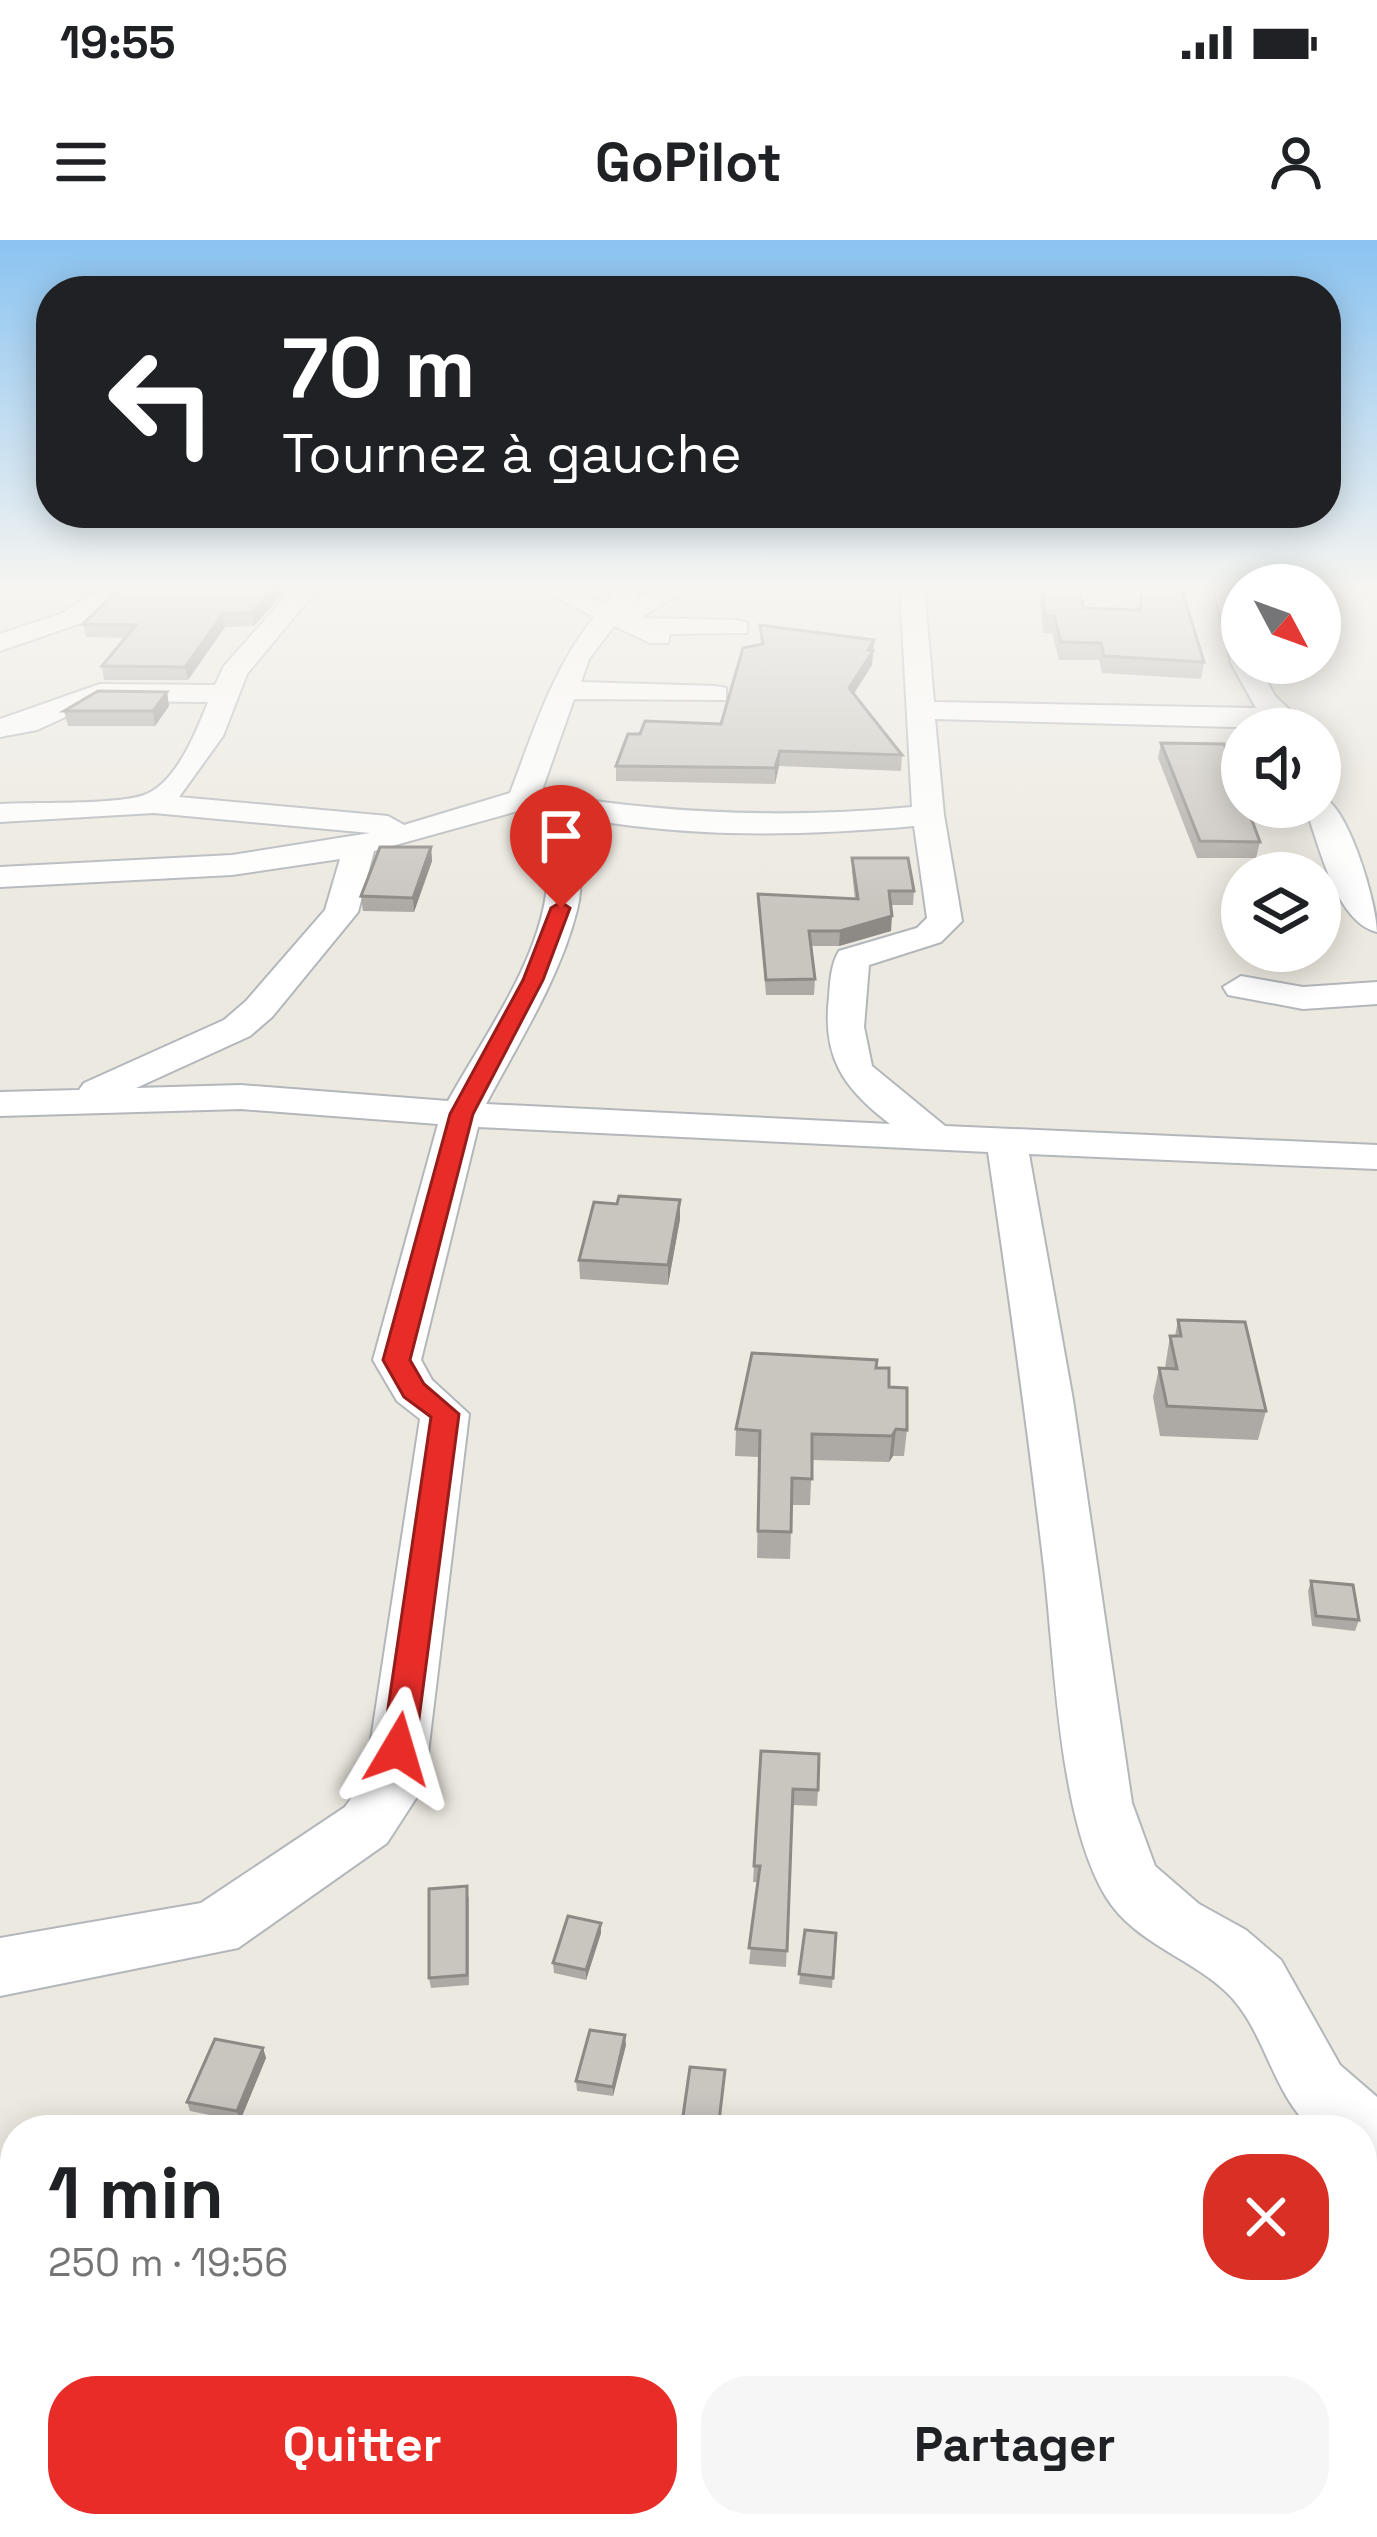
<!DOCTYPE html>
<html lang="fr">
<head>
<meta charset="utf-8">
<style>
  :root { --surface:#fff; --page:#f6f6f6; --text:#202124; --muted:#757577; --accent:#e82d29 }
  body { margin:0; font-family:"Space Grotesk",sans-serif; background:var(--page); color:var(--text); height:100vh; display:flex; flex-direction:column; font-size:45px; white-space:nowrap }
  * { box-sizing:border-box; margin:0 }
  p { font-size:39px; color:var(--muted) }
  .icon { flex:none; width:66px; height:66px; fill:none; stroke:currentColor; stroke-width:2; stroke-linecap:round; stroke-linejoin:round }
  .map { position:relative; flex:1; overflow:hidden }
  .panel { position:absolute; left:0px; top:1875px; width:1377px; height:423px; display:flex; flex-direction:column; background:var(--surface); border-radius:48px 48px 0 0; box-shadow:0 6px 30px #0003 }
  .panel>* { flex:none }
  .top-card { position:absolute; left:36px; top:36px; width:1305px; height:252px; border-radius:48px; box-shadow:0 6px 30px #0003; background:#202124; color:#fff; overflow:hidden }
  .needle { width:78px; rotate:131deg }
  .controls { position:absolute; left:1221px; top:324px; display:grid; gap:24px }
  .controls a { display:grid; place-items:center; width:120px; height:120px; border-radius:50%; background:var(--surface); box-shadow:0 6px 30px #0003; font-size:60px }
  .pin { position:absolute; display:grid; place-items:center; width:102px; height:102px; color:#fff; margin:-123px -51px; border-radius:50% 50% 50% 0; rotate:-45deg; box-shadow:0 0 12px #0007 }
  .pin .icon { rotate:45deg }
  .me { position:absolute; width:132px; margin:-66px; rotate:7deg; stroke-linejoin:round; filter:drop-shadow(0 0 9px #0008) }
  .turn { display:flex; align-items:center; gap:42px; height:252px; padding:0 48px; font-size:54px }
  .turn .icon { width:156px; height:156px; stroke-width:2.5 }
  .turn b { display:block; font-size:84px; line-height:102px }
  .round { display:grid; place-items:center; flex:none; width:126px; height:126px; border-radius:48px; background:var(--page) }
  .headline { display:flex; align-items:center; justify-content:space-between; height:204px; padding:0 48px }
  h1 { font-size:72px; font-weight:800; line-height:90px }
  .primary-button { display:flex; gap:24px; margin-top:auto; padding:24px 48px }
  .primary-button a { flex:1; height:138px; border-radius:48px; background:var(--accent); color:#fff; font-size:48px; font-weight:800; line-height:138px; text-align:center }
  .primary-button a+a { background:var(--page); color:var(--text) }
  .status { display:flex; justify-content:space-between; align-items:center; height:84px; padding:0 60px; background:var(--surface); direction:ltr }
  .status svg { height:33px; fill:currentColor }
  header { display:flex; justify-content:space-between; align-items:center; height:156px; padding:0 48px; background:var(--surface); font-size:54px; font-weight:800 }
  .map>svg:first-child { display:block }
</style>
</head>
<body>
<div class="status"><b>19:55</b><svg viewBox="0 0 49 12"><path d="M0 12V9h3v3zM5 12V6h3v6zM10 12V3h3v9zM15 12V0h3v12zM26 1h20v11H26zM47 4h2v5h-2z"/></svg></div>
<header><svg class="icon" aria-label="menu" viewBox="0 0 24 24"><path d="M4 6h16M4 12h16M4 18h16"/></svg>GoPilot<svg class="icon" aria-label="person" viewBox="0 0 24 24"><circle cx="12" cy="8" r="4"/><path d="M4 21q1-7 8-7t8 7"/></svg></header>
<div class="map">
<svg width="1377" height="2297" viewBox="0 0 1377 2297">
  <rect width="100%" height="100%" fill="#ece9e0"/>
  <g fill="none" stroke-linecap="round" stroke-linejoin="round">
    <defs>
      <path id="street" d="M294,347h25l-72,87 -24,62 -44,61 209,19 16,9 106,-32c25,-65 41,-121 84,-176l-59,-30h32l38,17 13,-17h25l-11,15 27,-15h30l-48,31 97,2 9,3v10l-77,1 -2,9h-18l-36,-17 -25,33 -8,23 135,4 10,2v12l-152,-1 -33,94c125,21 244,26 371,14l-12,-220h24l10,115 322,6 -25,-45 -17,-76h24l4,76h15l18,33 35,33 -375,-10 9,96 18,106 -21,21 -72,23 -5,62 8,39 73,60 432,19v24l-348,-15 44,246 59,403 23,63 44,38 47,26 35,30 59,105 37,32v79l-15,-6v-40h-49c-40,-36 -46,-92 -80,-131 -36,-40 -98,-54 -127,-102 -49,-81 -51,-243 -63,-338 -16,-136 -35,-271 -55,-407l-510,-25 -57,233 11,20 37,34 -45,372 -37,57 -149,105 -238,48v-58l201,-35 144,-96 20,-28 55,-360 -23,-18 -24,-41 65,-236 -197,-15 -241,7v-24l79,-2 5,-7 140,-63 22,-19 79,-91 15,-51 -108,16 -232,12v-20l232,-12 138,-22 -216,-20 -154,9v-18c33,-2 117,1 144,-9 32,-11 53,-65 64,-93l-108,-1 -63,29 -37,7v-18l100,-35 115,1 9,-19zM525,569l31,5c-15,36 -4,56 -12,92 -14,68 -62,134 -96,195l-207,-16 -105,3 114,-52 22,-19 86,-105 16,-61zM585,579c110,19 218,17 329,7l13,92 -10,10 -78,23c-8,13 -9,31 -10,46 -7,60 14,91 61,127l-404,-20c33,-62 74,-126 91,-194 9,-34 -5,-57 8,-91z
        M93,353l12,7 -24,23 -81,28v-17l63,-21z
        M1320,556c28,7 57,108 57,136 -42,-10 -58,-89 -72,-125h15z
        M1241,736l62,11 74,-5v22l-74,5 -75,-14 -5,-8z
        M0,1928l15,2v70l-15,-2z
        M1362,2085l15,3v76l-15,-3z
        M1176,2283h82l3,14h-82z"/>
    </defs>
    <use href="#street" stroke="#b3b7bb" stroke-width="4"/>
    <use href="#street" fill="#fff" fill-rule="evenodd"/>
  </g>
  <path fill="#ada9a4" d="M122,347h166l-34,39 -29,1 -37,53h-84l-2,-14 23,-28 -39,-1 -3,-13z
    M1041,347l42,21 56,2 2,-23h47l-1,8h-3l20,67 -3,17 -99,-6 -3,-13h-40l-7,-27h-9l-3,-33z
    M760,385l114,15 -2,25 -18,29 48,61 -1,16 -122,-5 -4,18 -159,-3v-15l24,-32 81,-10 40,-80z
    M167,452l2,14 -14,20h-87l-4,-15z
    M1161,503l99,99 -4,16h-59l-39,-100z
    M431,607l1,14 -18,51 -51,-1 -2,-15z
    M852,618l62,33 -1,14h-22v26l-52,15h-28l4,33 -1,16h-48l-8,-101 97,5 -3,-27z
    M617,964l63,15 -12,66 -88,-6 -1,-19z
    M1178,1080l88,91 -8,29 -98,-4 -7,-39 6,-29h6l5,-32h5z
    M876,1128l13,19 18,43 -3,26h-11l-4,6 -77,-2 -2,45h-18l-2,54 -33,-1 2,-101 -24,-1 1,-27z
    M1311,1341l48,39 -4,11 -43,-5 -4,-35z
    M761,1511l57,39 -1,16 -25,-1 -6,162 -37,-3 9,-82h-5z
    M469,1656v89l-38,3 -2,-10z
    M601,1683v10l-15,47 -32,-7 -1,-10z
    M805,1690l31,3 -4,55 -33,-4z
    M626,1805l-13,51 -36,-5 -1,-10z
    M263,1808l3,10 -26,63 -50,-10 -3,-9z"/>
  <path fill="#8d8a86" d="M275,347h13l-34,39 -2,-13z
    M223,374l2,13 -37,53 -3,-13z
    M874,400l-2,25 -24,37 1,-14z
    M167,452l2,14 -14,20 -2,-15z
    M780,511l-1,15 -4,18v-16z
    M431,607l1,14 -18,51 -1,-14z
    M892,676l-1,15 -52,15 1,-15z
    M680,960v19l-12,66v-20z
    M896,1189l-3,27 -4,6 3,-26z
    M601,1683v10l-15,47v-10z
    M625,1795l1,10 -13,51v-9z
    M263,1808l3,10 -26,63 -3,-10z"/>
  <path fill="#c9c5bf" stroke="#8d8a86" stroke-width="3" d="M122,347h153l-23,26 -29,1 -38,53 -83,-1 34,-41 -53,-1z
    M1042,347h38l3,21 57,2 2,-23h39l23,75 -100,-6 -3,-13 -40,-1 -7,-26h-9z
    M760,385l114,15 -6,10 5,1 -24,37 53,67 -122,-4 -5,17 -159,-2 12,-32h12l5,-13 76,3 22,-76 20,-4z
    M98,451l69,1 -14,19h-89z
    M1161,503l63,1 18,50v13h5l13,35 -60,-1z
    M380,607h51l-18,51 -52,-2z
    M852,618h56l6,33h-25l3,25 -52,15h-31l6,48 -49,1 -8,-86 100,5z
    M619,956l61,4 -12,65 -89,-5 15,-58 23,2z
    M1178,1080l67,2 21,89 -99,-5 -8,-38 18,1 -7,-33h11z
    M752,1113l125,7 -1,8h13v19l18,1v42l-11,-1 -4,7 -80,-2v45l-20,-1 -1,54 -33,-1 2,-100 -24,-2z
    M1311,1341l42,4 6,35 -43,-4z
    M761,1511l58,3 -1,36 -25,-1 -6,162 -38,-3 11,-82h-6z
    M467,1646v89l-38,3v-89z
    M568,1676l33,7 -15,47 -33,-7z
    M805,1690l31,3 -3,45 -34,-4z
    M590,1790l35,5 -12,52 -37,-6z
    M215,1799l48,9 -26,63 -50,-9z
    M690,1827l35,3 -7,60h-37z
    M522,2283h47l-2,14h-47z
    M769,2283h198l-1,14h-199z"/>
  <linearGradient id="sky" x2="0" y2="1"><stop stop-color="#8ac3f1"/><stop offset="0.52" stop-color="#f6f5f1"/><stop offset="1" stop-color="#f6f5f1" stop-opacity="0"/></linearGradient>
  <rect width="1377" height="668" fill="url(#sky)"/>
  <path fill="#e82d29" stroke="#971d1b" stroke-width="3" d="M561,662l9,6 -27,72 -70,134 -63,246 14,24 35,30 -44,335 -5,10h-23l-5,-10 49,-332 -27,-20 -21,-37 67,-246 73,-134 28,-72z"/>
</svg>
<div class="controls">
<a><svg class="needle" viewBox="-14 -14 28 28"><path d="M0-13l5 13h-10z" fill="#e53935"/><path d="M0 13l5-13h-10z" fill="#757577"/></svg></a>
<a><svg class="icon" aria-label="sound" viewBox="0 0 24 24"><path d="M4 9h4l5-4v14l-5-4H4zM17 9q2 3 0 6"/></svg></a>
<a><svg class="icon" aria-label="layers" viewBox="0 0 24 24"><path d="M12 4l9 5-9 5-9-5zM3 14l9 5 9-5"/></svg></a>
</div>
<div class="pin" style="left:561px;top:668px;background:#d93025"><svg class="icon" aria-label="arrive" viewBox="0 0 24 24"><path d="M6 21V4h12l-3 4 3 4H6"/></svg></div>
<svg class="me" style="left:398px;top:1509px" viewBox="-20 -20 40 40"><path d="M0-17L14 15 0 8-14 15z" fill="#e82d29" stroke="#fff" stroke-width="4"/></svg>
<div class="top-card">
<div class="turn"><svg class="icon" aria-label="left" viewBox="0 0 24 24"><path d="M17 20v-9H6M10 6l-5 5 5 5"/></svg><div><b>70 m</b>Tournez à gauche</div></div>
</div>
<section class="panel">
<div class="headline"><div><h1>1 min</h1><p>250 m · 19:56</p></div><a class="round" style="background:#d93025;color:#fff"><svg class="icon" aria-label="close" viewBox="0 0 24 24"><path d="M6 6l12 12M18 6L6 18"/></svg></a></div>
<div class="primary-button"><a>Quitter</a><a>Partager</a></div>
</section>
</div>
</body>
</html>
